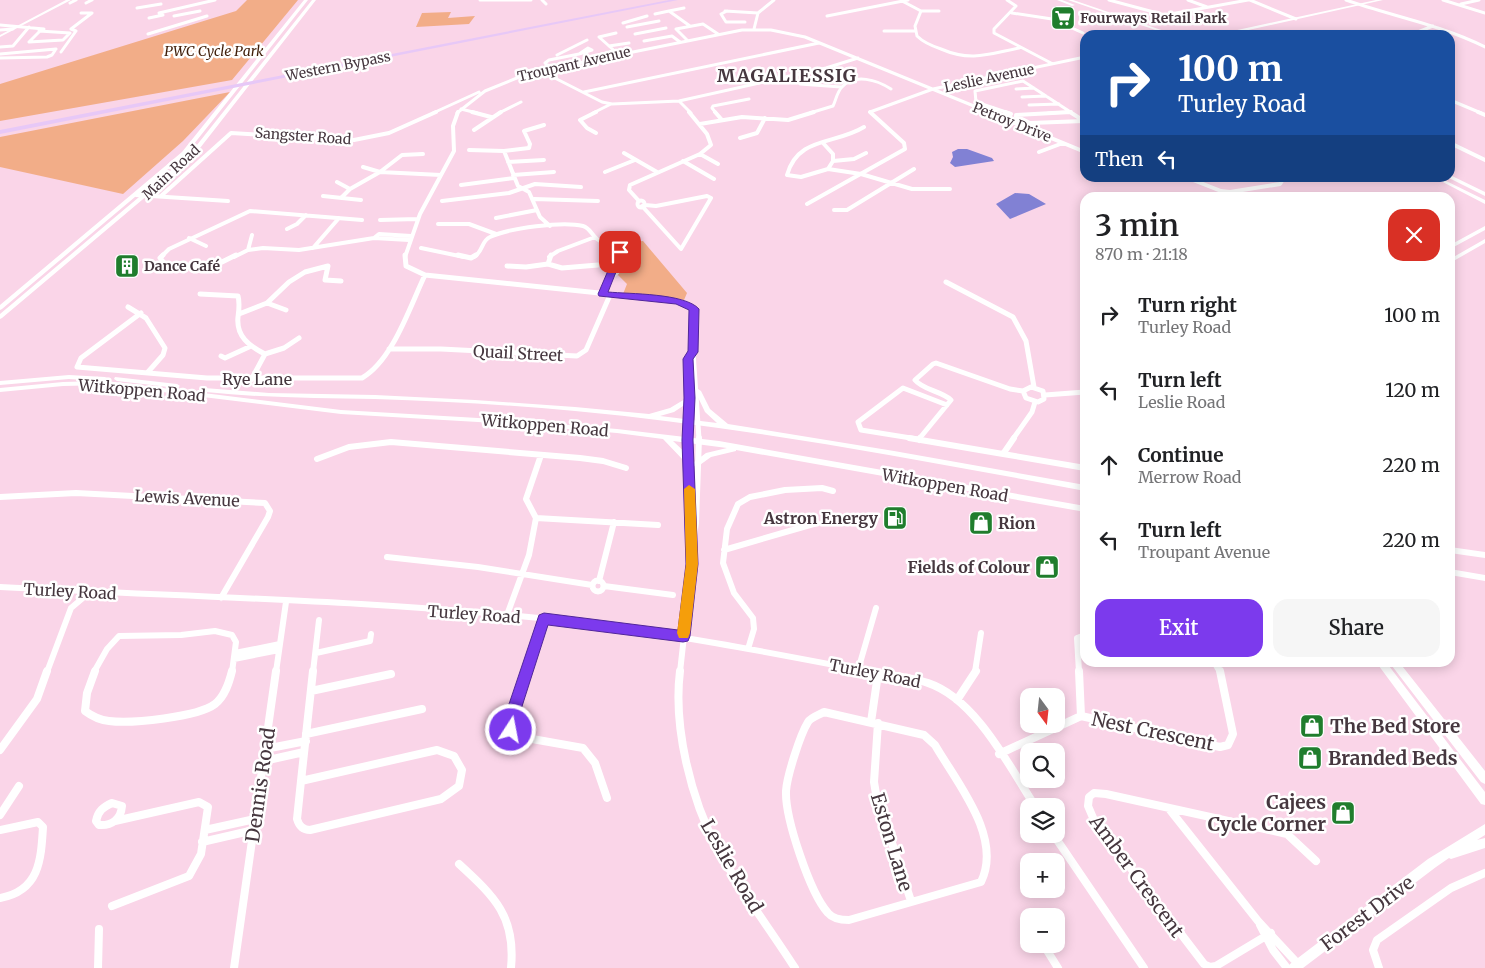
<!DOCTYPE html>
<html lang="en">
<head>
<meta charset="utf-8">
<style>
  :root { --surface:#fff; --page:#f6f6f6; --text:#202124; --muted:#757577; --accent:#7c3aed }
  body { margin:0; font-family:Merriweather,serif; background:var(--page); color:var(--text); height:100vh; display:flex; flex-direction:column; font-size:19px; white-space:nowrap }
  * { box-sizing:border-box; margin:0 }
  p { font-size:16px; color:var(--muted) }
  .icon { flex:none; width:28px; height:28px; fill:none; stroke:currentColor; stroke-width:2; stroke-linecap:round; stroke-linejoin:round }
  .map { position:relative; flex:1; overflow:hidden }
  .side { position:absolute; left:1080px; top:192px; width:375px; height:475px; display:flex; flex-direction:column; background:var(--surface); border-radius:15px; box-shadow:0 2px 12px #0003 }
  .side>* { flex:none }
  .top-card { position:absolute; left:1080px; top:30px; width:375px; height:152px; border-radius:15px; box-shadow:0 2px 12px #0003; background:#1a4fa0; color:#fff; overflow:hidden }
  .needle { width:32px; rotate:165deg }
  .tools { position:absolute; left:1020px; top:688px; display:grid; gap:10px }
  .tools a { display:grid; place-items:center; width:45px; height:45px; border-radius:10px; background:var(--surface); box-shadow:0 2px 12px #0003; font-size:25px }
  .pin { position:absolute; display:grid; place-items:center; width:42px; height:42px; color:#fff; margin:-21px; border-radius:10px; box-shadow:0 2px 8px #0006 }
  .me { position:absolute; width:55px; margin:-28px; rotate:11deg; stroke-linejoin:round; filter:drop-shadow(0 0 4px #0008) }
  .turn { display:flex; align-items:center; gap:18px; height:105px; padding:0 15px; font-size:22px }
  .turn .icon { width:65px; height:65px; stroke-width:2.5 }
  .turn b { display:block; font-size:35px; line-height:42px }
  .then { display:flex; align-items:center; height:48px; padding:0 15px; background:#0003; gap:10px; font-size:19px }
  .round { display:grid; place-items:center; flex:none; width:52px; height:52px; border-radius:15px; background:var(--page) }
  .headline { display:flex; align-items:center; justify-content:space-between; height:85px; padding:0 15px }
  h1 { font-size:30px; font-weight:600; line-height:38px }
  .button { display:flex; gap:10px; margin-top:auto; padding:10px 15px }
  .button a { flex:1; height:58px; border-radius:15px; background:var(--accent); color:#fff; font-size:20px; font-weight:600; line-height:58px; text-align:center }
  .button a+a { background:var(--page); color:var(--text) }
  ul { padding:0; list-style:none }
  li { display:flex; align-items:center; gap:15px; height:75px; padding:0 15px }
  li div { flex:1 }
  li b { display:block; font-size:19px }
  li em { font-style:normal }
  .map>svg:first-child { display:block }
</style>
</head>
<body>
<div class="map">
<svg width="1485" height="968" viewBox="0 0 1485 968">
  <rect width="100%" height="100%" fill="#fad5e8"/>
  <path fill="#f2ad88" d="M247,0h51l-66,80 -232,41v-37l236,-73z
    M451,12l-3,6 27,-2 -6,8 -53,3 6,-14z
    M230,92l-47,49 -60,53 -123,-27v-30z
    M643,241l44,52 -3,7 -61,-6 4,-10 -9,-9 11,-23 -8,-9z"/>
  <path fill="#8181d4" d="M958,149h9l25,9 2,3 -39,6 -5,-4 3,-6 -1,-5z
    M1015,193l14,1 17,10 -36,15 -14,-15z"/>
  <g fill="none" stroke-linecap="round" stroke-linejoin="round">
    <path stroke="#fff" stroke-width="3" d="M480,0h51
      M542,0l4,4
      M1007,0l9,6 -22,23v4l57,30
      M1109,0l56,15 83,-15
      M1188,0l19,7
      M1250,0l46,19
      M1346,0c46,16 95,25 139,47
      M1443,0l42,13
      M902,1l19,10 -6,15 2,10c7,7 15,10 24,13 30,13 48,5 78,-1
      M70,3l6,-3
      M86,3l6,-3
      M1461,4l18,-4
      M137,8l24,-4
      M684,8l-15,3 21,15
      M725,11l33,2
      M727,11l-6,3 5,8h19
      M921,11h18
      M159,13l56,-13
      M1012,13l40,6 31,14
      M655,14l14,-3
      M174,16l26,-5
      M827,16l81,-16
      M149,18l14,-3
      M623,23l24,-7
      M0,25l44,4
      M627,27l32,-6
      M71,29l21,-16h-11
      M754,29l4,-16 16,-13
      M0,30l13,-1
      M884,31h30
      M616,33l-17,4 19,17
      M148,34l59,-18
      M635,34l31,-6
      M1410,35l23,-9
      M687,40l-11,-11 27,-5 15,10
      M644,41l28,-5 8,6
      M29,42l34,-2 7,-7 -31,-2
      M29,42l12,-12
      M609,46l20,-3
      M0,47l13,-1 16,-19
      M588,48l4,2 -13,4z
      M61,52l15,-21 -5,-2
      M0,54l56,-5
      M557,55l30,-15
      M0,58l47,-1 5,-2 4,-6
      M550,67l-5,-4 4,-3 30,-6
      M826,68l24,14
      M539,70l63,32 10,2 67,-3 147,-33 32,-10
      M800,84l41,3
      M1016,89l18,-1
      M584,92l235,-49
      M1022,97l24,-1
      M1450,100l31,13
      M679,101l12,12
      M1029,105l30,-1
      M461,109l16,4
      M870,112l63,-23 152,-32
      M433,113l46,-21
      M457,113l28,-22 44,-18 213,-43h29l34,7 186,76
      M499,113l22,-11
      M593,113l18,-9
      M716,113l-4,-5 1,-2 36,-7
      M810,113l23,-7c3,-6 4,-14 9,-19 13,-14 35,-7 49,2
      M1009,113l-33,-11 -1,-11 48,-10 49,32
      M1048,113l23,-1"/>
    <path stroke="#fff" stroke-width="4" d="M472,112l19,5
      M596,112l-16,8 7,8 9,5
      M715,112l7,8
      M988,112l97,40
      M1005,112l6,2
      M1478,112l7,3
      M1016,115l55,-3
      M1016,116l14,7 54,-2 -14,-9
      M700,124l42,-7 46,3 26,-8
      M864,127c-29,18 -66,9 -77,48l14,2 27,-8 33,5 51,15h38
      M474,130l27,-18
      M740,138l17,-5 8,-15
      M823,143l10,11v7l-5,8
      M1450,143l35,17
      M469,150l35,1 14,35 11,6 11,25 10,9
      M504,151l25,-3 1,-4 -6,-13 20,-6
      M1039,152l24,-9
      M624,153l33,19
      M700,154l18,10
      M683,161l31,18
      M833,161l21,-2 12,-6
      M508,162l36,-2
      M363,167l17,5 61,3
      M605,172l30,-12
      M513,175l41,-3
      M1188,178l33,13 9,1 50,-8 2,-3 -5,-3
      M1320,178h4
      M337,182l13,7
      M461,185l53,-7
      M136,195l92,6
      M161,196l70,-63 123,7 35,-7 47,-21
      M323,196l38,4
      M341,198l9,-9 30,-17 22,-17 21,-1
      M534,199l64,2
      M637.5 204a3.5 3.5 0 1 1 7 0a3.5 3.5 0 1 1-7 0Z
      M442,201l67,-8 26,-9 46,3
      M639,201l-10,-11 1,-5 70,-31 11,-9 -4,-11 -18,-22
      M807,204l98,-55 -1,-6 -34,-31
      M642,206l39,43 30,-51 -4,-2 -51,10 -11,-1
      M834,210h13l67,-41
      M496,218l41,-8
      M380,220l37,-1
      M438,224h31l27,10
      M287,229l10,-5 9,-9
      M189,238l17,8
      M374,238l5,-4 32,2
      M313,248l26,-30
      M421,248l43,9
      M248,250l4,-15
      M161,257l8,-8 81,-38 112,9
      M234,257l14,-7 15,-2 36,2 75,-12 35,2
      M405,257l15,-43 34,-63 -1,-25 5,-14
      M474,257c9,-5 7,-16 16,-20 19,-9 73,-16 93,-11 7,2 8,8 14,13 8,6 19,6 28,12v6
      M549,257l9,-6 37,-14
      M618,257l2,-10"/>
    <path stroke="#fff" stroke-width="5" d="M163,255l-3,3 9,11 51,-6 16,-8
      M405,255l1,11 19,9 251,26 17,6v45l6,87
      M458,255l13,3 5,-3
      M551,255l-3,9 14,4 36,-3
      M507,266l19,1 22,-3
      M609,279l9,-8 7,-16
      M946,282l67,35 13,24 8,46
      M200,294l38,2c2,7 1,13 0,21 -2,19 11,29 27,37
      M602,294l17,-39
      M267,303l19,7
      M128,307l18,11 19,30 -2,7 -15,17
      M141,313l-60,45 -4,9 130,11h155c31,-18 48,-72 63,-103
      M239,314l28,-11 22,-21 16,-10 23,-6 -3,14 16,1
      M389,349h52l136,7 9,-6 24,-55
      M265,354l19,-6 15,-10
      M221,356l4,2 24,-11
      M251,380l14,-26
      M1031,387l12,4 1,8 -6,3 -12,-4 -3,-7z
      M1045,395l40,-3
      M687,439l3,-41 -2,-39 5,-7
      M917,439l-56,-9 -3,-8 45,-34 44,17
      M919,439l32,-39c-10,-9 -28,-10 -36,-20l18,-16 3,-1 74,26 13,2
      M1013,439l19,-27 3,-10"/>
    <path stroke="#fff" stroke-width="6" d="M909,438l94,16 11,-16
      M919,440l1,-2
      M1003,454l82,14
      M317,459l32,-12 42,-5 189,16 23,3 23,7
      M0,497l76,-4 189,10 5,8 -2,6 -47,81
      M536,518l-10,-19 15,-44
      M692,548l4,-25 3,-85
      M724,550l93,-27
      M387,557l91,10 114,18
      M592.5 586a5.5 5.5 0 1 1 11 0a5.5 5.5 0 1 1-11 0Z
      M599,581l15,-59
      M604,586l69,9
      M0,587c186,10 373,13 558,33 105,12 209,32 313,52
      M507,615l22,-60 7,-37 122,7
      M748,649l6,-20 -1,-11 -19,-25 -11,-30 4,-34 11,-25 12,-7 35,-7 37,-2 11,3
      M235,653l45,-9
      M316,653l54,-12 1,-7
      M234,659l45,-9
      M1214,662l6,10
      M858,670l18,-62
      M47,672l24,-64 19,-16
      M94,672l13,-23 12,-13 62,-1 34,-4 17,4 4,7 -4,30
      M276,672l10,-70
      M313,672l6,-52
      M526,672l18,-53
      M680,672l12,-108 -5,-126
      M975,672l6,-39
      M1079,672l-2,-34 8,-3"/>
    <path stroke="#fff" stroke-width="8" d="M95,671l-8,22 -2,18c8,6 14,9 24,10 22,3 89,-4 106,-17 10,-8 14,-21 17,-33
      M527,671l-17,51 1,8 10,7 62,11 12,15 12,35
      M680,671c-7,56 11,129 38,179 23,41 52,79 77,118
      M864,671c21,4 44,5 64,12 48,16 81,83 107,123
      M311,691l80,-17
      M957,700l19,-29
      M824,712l100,23 11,10c22,38 68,92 46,137l-132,38c-8,0 -16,-1 -21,-7 -18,-20 -43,-95 -42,-122 1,-15 14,-56 22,-69 3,-5 11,-7 16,-10z
      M1081,716l139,31 8,-2 5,-11 -13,-63
      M871,722l7,-48
      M878,723l-4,59 2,12 35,107
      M306,734l116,-25
      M265,749l41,-8
      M0,750l37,-51 10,-28
      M437,750l17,6 8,14 -3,16 -18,13 -131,31c-7,0 -11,-4 -13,-11l4,-38z
      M999,754l82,-38 -2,-45
      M264,761l40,-9
      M301,781l12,-110
      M112,803l10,3c-1,13 -10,20 -23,19l-3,-4c2,-10 7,-14 16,-18z
      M1170,810l88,111 41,44
      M0,815l19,-29
      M0,830l38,-8 5,5c-2,34 -4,64 -43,71
      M205,830l50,-11
      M1053,834l91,134
      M202,842l52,-12
      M459,864c36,33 57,53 52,104
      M112,906l77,-30 12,-22 7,-47 -9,-5 -84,19
      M1260,925l13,25 14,18
      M1271,933l-55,33 -6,1 -6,-3 -110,-144 -6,-14 1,-9 5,-4 12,1 181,40 29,27
      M1043,944l15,24
      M98,968l1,-39
      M234,968l42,-297
      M1379,968l-6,-18 4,-10 74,-52 34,-15"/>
    <path fill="#fff" fill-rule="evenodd" d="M66,0h5l-71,37v-2z
      M304,0h4l-122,154 -184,155 -2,1v-5l182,-153z
      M312,0h4l-123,157 -191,161 -2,1v-5l189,-159z
      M1057,0h5l13,5 -3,1z
      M1068,0h5l103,35h-6z
      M1376,0h7l-157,35h-17l17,-4 2,1z
      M1450,175l35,17v4l-36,-18z
      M1435,178h5l45,22v4z
      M1485,226v4l-35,19v-4z
      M1485,239v4l-35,20v-4z
      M1450,278l3,1 1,1 -4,2z
      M69,375l36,2 3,2 -2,2 235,29 154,9 122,10 102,12 366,65v6l-349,-62v1l-25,6 -14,10 -3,-1 -1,-2 1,-2 12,-9 21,-5 -54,-7 18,17 1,2 -4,3 -3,-1 -22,-23 -46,-6 -122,-10 -154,-9 -236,-29 -42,1 -63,6v-4l63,-6 37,-1 -31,-2 -69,6v-4z
      M115,377l62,7 3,2 -3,2 -60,-7 -3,-2z
      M204,388l65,5 106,2 100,5 100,7 74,7 21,-6 20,-12h2l1,2 -1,2 -18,12 -14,4 57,7 -12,-11 -10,-21 3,-2 3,2 9,18 18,15 166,27 191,34v6c-169,-32 -339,-64 -510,-80 -66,-6 -133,-10 -200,-12 -57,-1 -113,-1 -169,-7l-3,-2z
      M1450,547l35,5v6l-35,-5z
      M1450,569l35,6v6l-35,-6z
      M1376,662h10l99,130v13l-4,-1z
      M1389,662h10l86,109v13l-4,-2z
      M1485,824v11l-8,5 8,-2v10l-34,11 -2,-1 -13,9 -133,101h-15l2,-4 138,-105z"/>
    <path fill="#e7c8f7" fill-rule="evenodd" d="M669,0h9l-678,134v-4z"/>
  </g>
  <path fill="#7c3aed" stroke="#51269a" d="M620,250l4,2 -16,40c21,2 77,1 91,17l-1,43 -5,7 2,39 -2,42 5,124 -8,72 -2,5 -5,1 -135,-17 -31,97 -1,13 -5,2 -5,-2 -3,-13 36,-107 5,-2 134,17 8,-66 -4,-124 2,-42 -1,-39 5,-8 1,-41 -13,-6 -77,-8 -1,-2 18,-42z"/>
  <path fill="#f59e0b" d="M689,485l6,4 3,75 -8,69 -2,5h-9l-2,-5 9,-69 -2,-75z"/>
  <defs>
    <symbol id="supermarket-square" viewBox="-11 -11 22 22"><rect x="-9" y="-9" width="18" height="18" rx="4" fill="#207d2d" stroke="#fff"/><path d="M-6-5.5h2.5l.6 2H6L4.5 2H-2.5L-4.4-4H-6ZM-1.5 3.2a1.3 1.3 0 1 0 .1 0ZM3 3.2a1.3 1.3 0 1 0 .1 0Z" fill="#fff"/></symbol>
    <symbol id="building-square" viewBox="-11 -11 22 22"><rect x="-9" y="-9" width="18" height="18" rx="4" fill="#207d2d" stroke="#fff"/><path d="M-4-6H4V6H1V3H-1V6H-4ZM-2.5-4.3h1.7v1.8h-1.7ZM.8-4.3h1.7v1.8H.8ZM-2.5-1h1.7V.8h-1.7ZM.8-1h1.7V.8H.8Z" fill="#fff"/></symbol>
    <symbol id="fuel-square" viewBox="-11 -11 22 22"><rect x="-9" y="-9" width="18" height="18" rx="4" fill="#207d2d" stroke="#fff"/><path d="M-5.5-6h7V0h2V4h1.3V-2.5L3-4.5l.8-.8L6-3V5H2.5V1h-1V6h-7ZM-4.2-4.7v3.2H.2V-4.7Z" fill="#fff"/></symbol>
    <symbol id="shop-square" viewBox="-11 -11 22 22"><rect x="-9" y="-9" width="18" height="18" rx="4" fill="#207d2d" stroke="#fff"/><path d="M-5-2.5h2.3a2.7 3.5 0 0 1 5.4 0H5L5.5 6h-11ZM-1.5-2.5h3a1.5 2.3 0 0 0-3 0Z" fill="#fff"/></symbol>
  </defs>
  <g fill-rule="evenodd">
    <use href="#supermarket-square" x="1049" y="4" width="28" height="28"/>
    <use href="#building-square" x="113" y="252" width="28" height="28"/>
    <use href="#fuel-square" x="881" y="504" width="28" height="28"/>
    <use href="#shop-square" x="967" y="509" width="28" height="28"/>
    <use href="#shop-square" x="1033" y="553" width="28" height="28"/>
    <use href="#shop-square" x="1298" y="712" width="28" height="28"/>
    <use href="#shop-square" x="1296" y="744" width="28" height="28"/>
    <use href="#shop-square" x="1329" y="799" width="28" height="28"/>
  </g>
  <g text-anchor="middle" stroke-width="5" stroke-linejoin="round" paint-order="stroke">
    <g font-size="14" font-weight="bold" fill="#46373f" stroke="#fff" text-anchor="start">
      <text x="1080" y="23">Fourways Retail Park</text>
      <text x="144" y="271">Dance Café</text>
    </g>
    <g font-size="14" font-style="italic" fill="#411f0a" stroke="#fff">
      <text x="214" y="56">PWC Cycle Park</text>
    </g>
    <g font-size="14" fill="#46373f" stroke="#fff">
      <text transform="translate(574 64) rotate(-13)" y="5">Troupant Avenue</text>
      <text transform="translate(338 66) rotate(-11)" y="5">Western Bypass</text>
      <text transform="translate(989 78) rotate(-12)" y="5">Leslie Avenue</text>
      <text transform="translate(1012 122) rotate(22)" y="5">Petroy Drive</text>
      <text transform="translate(303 136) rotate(4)" y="5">Sangster Road</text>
      <text transform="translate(171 172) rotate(-43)" y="5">Main Road</text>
    </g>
    <g font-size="16" fill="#46373f" stroke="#fff">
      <text transform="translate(518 353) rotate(3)" y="6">Quail Street</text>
      <text x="257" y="385">Rye Lane</text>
      <text transform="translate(142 390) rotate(5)" y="6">Witkoppen Road</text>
      <text transform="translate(545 425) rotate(5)" y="6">Witkoppen Road</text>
      <text transform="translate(945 485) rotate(10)" y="6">Witkoppen Road</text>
      <text transform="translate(187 498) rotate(3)" y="6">Lewis Avenue</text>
      <text transform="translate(70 591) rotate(3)" y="6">Turley Road</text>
      <text transform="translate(474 614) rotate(4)" y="6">Turley Road</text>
      <text transform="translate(875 673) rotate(11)" y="6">Turley Road</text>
    </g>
    <g font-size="16" font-weight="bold" fill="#46373f" stroke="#fff" text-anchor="end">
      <text x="878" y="524">Astron Energy</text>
      <text x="998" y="529" text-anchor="start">Rion</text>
      <text x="1030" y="573">Fields of Colour</text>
    </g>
    <g font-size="18" font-weight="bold" letter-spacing="1" fill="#46373f" stroke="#fff">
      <text x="787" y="82">MAGALIESSIG</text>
    </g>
    <g font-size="19" font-weight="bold" fill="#46373f" stroke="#fff" text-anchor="start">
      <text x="1330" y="733">The Bed Store</text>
      <text x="1328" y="765">Branded Beds</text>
      <text x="1326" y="809" text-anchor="end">Cajees<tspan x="1326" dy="22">Cycle Corner</tspan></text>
    </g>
    <g font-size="19" fill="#46373f" stroke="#fff">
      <text transform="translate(1153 731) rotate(12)" y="7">Nest Crescent</text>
      <text transform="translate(260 785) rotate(-82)" y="7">Dennis Road</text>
      <text transform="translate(892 842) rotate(73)" y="7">Eston Lane</text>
      <text transform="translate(732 866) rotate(60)" y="7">Leslie Road</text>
      <text transform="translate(1137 876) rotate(54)" y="7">Amber Crescent</text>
      <text transform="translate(1367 913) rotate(-37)" y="7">Forest Drive</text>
    </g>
  </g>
</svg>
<div class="tools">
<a><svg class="needle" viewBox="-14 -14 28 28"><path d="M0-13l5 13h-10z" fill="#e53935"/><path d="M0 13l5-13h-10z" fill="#757577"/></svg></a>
<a><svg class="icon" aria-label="search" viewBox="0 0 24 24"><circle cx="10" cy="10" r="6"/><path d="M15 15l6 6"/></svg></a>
<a><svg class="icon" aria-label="layers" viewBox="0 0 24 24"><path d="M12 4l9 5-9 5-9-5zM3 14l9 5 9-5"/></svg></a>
<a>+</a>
<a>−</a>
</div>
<div class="pin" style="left:620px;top:252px;background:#d93025"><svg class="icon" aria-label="arrive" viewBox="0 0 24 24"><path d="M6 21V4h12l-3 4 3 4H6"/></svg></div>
<svg class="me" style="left:511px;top:730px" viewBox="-20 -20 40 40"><circle r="17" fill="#7c3aed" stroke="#fff" stroke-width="3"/><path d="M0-11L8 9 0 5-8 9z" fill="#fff"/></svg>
<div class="top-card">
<div class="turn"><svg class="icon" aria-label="right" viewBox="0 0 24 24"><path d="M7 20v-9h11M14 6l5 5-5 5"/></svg><div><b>100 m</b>Turley Road</div></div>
<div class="then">Then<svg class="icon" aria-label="left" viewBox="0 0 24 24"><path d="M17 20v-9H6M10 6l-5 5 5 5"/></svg></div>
</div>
<section class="side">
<div class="headline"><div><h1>3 min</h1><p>870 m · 21:18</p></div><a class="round" style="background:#d93025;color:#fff"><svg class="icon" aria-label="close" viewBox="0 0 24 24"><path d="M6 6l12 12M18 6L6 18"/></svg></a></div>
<ul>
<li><svg class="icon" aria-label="right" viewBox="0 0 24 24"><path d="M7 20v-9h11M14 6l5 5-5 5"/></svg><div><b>Turn right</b><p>Turley Road</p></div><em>100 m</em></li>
<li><svg class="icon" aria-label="left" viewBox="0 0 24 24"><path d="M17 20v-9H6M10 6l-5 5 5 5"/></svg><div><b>Turn left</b><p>Leslie Road</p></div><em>120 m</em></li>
<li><svg class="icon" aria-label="ahead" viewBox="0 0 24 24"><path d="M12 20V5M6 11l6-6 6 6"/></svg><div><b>Continue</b><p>Merrow Road</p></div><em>220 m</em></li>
<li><svg class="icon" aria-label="left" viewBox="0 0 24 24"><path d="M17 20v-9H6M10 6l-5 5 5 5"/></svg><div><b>Turn left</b><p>Troupant Avenue</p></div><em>220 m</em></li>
</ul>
<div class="button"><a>Exit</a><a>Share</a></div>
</section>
</div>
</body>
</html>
